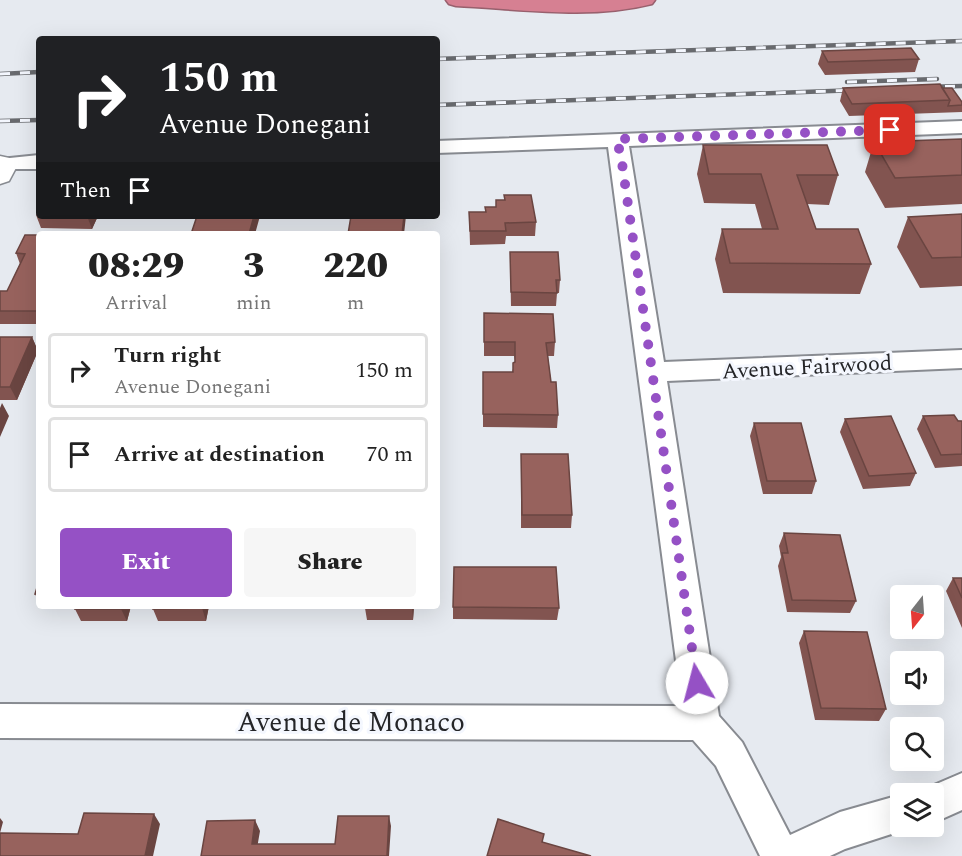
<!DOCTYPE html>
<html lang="en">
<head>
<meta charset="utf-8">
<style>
  :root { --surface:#fff; --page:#f6f6f6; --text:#222; --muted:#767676; --line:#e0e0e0; --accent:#9551c5 }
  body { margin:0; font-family:Spectral,serif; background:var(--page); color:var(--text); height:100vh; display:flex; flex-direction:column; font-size:22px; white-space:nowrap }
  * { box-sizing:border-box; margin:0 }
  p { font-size:20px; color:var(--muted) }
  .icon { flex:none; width:33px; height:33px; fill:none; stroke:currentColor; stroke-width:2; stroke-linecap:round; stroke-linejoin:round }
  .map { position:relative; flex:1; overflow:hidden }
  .side { position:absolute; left:36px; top:231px; width:404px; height:378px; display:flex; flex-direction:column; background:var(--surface); border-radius:6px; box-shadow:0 6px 24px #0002 }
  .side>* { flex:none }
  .banner { position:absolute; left:36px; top:36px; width:404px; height:183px; border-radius:6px; box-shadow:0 6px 24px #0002; background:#202124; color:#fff; overflow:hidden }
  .needle { width:39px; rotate:197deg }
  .buttons { position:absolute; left:890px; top:585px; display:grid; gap:12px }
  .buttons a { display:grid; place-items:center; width:54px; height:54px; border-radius:6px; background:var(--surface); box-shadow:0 6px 24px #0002; font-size:30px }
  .pin { position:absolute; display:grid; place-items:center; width:51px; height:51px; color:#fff; margin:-26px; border-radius:12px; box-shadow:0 3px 9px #0006 }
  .me { position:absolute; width:66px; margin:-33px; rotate:352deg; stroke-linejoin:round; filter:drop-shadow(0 0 4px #0008) }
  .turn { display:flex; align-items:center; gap:21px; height:126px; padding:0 24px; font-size:27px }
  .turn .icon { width:78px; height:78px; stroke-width:2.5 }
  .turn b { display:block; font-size:42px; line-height:51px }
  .then { display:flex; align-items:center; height:57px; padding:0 24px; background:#0003; gap:12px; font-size:22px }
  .eta { display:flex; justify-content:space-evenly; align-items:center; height:102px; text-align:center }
  .eta b { font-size:36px; font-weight:800; line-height:42px }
  .cta { display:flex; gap:12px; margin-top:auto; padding:12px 24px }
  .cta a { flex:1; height:69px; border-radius:6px; background:var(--accent); color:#fff; font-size:24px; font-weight:800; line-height:69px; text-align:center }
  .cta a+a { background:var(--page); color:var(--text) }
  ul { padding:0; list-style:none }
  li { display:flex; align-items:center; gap:18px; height:75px; margin:0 12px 9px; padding:0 12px; border:3px solid var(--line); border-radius:6px }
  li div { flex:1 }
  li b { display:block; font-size:22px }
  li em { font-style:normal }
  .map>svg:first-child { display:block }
</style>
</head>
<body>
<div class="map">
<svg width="962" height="856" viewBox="0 0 962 856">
  <rect width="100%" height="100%" fill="#e6eaf0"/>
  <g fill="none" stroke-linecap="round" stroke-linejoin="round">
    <defs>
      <path id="minor" d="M962,121v12l-333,13 35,216 298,-12v18l-295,13 52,335 23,26 48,93 50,-23 60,-17v31l13,1 -68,22 -15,7h-70l-44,-90 -23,-26 -693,-2v-34l682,2 -74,-559 -172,6v-12z
        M39,155v14h-39v-10z
        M962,773v37l-29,13v-29h-14l1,-3z"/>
      <path id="tertiary" d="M0,156l14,3 4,5 -9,17 -9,3z"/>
      <path id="motorway" d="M446,0h209l-3,4c-63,16 -132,5 -196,2l-7,-2z"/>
    </defs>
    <use href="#minor" stroke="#888b91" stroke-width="4"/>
    <use href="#tertiary" stroke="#888b91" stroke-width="3"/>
    <use href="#motorway" stroke="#98606d" stroke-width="3"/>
    <use href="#minor" fill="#fff" fill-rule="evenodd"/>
    <use href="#tertiary" fill="#fff" fill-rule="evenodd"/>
    <use href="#motorway" fill="#d68092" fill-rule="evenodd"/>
    <defs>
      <path id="rail" d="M436,59l526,-18
        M0,74l39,-2
        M847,82l90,-3
        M925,87l37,-1
        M436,105l423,-15
        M0,121l39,-1"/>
    </defs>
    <use href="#rail" stroke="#686a6e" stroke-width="4.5"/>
    <use href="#rail" stroke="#f4f7fe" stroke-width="3" stroke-dasharray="10" stroke-linecap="butt"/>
  </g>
  <path fill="#825450" d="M822,51l97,8 -4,13 -90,3 -7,-11z
    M843,88h99l20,14v10l-113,4 -9,-15z
    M962,139v65l-77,4 -20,-36 9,-30z
    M703,145l135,30 -9,30 -22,-1 9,25 55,35 -11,30 -137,-1 -8,-34 7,-30h40l-7,-25 -51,-1 -7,-29z
    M504,195l32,27 -1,14h-29l-1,8 -35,1 -1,-33h16v-5h11l8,-7z
    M39,209v7h59l-6,13 -51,-1 -5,-13z
    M962,214v72l-42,2 -23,-41 11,-30z
    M39,235v89h-39v-33h7l13,-27 -4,-11z
    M510,252l50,28 -1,13h-2l-1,13h-45z
    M484,313l71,29 -1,14h-6l3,26 7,33 -1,13 -74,-1v-55h29l3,-10 -1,-6h-30z
    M0,337h32l6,14 -21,49h-17z
    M923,416l39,5v45l-27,2 -18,-39z
    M845,419l71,54 -6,13 -47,3 -23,-57z
    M754,423l62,58 -4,13h-49l-13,-58z
    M521,454l51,61 -1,13h-50z
    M784,533l72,68 -6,12 -63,-1 -9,-46 3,-9 -2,-11z
    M953,578h9v50l-16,-37z
    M39,581v21l-4,-8z
    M41,606h90l-4,15h-46l-6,-12v-2h-33z
    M154,606h99h-44l-3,15h-48l-5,-12z
    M414,606l-1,14h-46l-2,-12z
    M453,607l106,1 -2,12 -104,-1z
    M804,631l82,78 -7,12 -64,-1 -16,-77z"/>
  <path fill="#6a4541" d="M87,216h11l-6,13z
    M254,216h6l-5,18h-6z
    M404,216h2l-2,18h-2z
    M32,337l6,14 -21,49 -7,-13z
    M2,403l7,13 -9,21v-29z
    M122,606h9l-4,15 -6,-12z
    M202,606h7l-3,15 -4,-13z
    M412,606h2l-1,14z
    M154,814l6,10 -7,32h-8z
    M389,816l2,10 -2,30h-2z
    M0,818l3,4 -3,11z
    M255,820l5,11 -4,23 -4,-10z"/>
  <path fill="#97625d" stroke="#6a4541" stroke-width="1.5" d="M911,48l8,11 -91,3 -6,-11z
    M940,84l10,16 -98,4 -9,-16z
    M942,88h10l10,14v3l-14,1 2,-6z
    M962,139v36l-67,3 -21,-36z
    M703,145h124l11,30h-41l19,54h42l13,35 -141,-1 -8,-34h56l-17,-55h-52z
    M504,195h27l5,27 -31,1 1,8h-36l-1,-19h17l-1,-5h11v-7h9z
    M962,214v43l-30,1 -24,-41z
    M197,216h57l-5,18h-58z
    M351,216h53l-2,18h-54z
    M25,235h14v76h-39v-20h7l18,-37 -9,-1z
    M510,252h48l2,28h-4l1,13 -46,-1z
    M484,313l69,1 2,28 -9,1 5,39h5l2,33 -75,-1v-42h30v-9l2,-1v-20h-31z
    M0,337h32l-22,50h-10z
    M954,415l4,6h4v33l-21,1 -18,-39z
    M891,416l25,57 -47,3 -24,-57z
    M754,423h47l15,58h-49z
    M521,454h47l4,61h-50z
    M784,533l56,2 16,66 -64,-1 -10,-47h6z
    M454,567h102l3,41 -106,-1z
    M953,578h9v20z
    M39,581v13h-4z
    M76,606h46l-1,3h-46z
    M154,606h48v2l-49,1z
    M365,606h47v2h-47z
    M804,631l63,1 19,77 -65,-1z
    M84,813l70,1 -9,42h-145v-23l78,1z
    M338,816h51l-2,40h-186l6,-35 48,-1 -3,24h83z
    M498,819l46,15 -2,8 49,14h-104z"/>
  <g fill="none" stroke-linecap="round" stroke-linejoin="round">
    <path stroke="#9551c5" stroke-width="10" stroke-dasharray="0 18" d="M697,683l-75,-520 -5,-24 273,-9"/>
  </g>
  <g text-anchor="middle" stroke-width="6" stroke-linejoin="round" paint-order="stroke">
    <g font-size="22" fill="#242528" stroke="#f4f7fe">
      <text transform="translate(807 366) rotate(-3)" y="8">Avenue Fairwood</text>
    </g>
    <g font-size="27" fill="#242528" stroke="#f4f7fe">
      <text x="351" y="731">Avenue de Monaco</text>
    </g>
  </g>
</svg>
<div class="buttons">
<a><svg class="needle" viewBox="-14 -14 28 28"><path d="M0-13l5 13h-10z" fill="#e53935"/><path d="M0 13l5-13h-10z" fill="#767676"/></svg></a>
<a><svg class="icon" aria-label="sound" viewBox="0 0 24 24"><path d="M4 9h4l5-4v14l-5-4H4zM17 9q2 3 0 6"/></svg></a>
<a><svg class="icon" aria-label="search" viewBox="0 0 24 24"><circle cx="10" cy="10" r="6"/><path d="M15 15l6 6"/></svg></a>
<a><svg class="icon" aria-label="layers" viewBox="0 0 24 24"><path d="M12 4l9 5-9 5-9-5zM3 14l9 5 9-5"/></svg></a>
</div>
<div class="pin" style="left:890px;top:130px;background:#d93025"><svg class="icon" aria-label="arrive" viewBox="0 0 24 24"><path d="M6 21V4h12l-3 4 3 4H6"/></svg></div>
<svg class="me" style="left:697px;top:683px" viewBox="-20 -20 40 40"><circle r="19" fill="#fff"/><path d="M0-13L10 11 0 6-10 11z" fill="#9551c5"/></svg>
<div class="banner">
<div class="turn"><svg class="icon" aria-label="right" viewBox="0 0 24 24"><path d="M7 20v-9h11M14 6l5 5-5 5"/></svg><div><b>150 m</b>Avenue Donegani</div></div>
<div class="then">Then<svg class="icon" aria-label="arrive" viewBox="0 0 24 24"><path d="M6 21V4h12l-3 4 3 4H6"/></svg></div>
</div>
<section class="side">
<div class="eta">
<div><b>08:29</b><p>Arrival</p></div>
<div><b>3</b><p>min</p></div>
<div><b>220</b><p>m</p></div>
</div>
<ul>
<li><svg class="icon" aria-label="right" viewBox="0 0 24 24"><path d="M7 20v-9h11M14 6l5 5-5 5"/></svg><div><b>Turn right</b><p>Avenue Donegani</p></div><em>150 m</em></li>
<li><svg class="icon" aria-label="arrive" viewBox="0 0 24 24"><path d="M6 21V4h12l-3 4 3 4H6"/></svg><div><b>Arrive at destination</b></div><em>70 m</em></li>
</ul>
<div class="cta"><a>Exit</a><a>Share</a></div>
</section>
</div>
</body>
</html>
